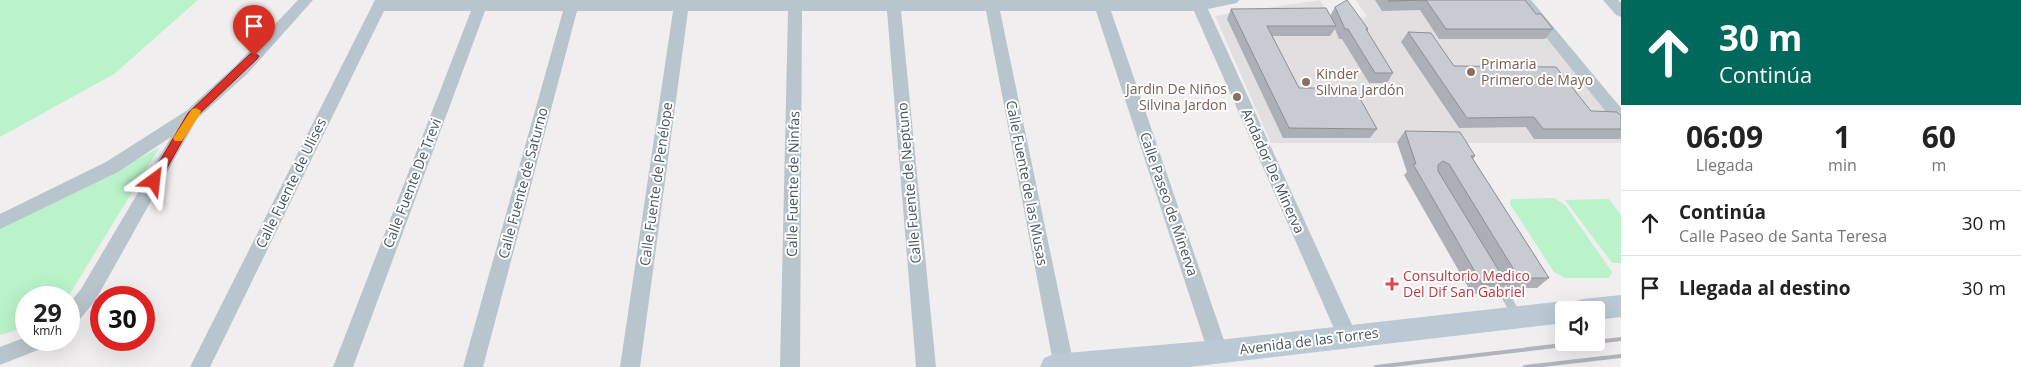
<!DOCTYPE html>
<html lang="es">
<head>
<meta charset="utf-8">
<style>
  :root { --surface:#fff; --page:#f6f6f6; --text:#222; --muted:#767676; --line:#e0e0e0 }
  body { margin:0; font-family:"Open Sans",sans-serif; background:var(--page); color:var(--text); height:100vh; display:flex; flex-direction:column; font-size:19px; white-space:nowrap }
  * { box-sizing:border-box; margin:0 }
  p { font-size:16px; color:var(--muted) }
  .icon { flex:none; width:28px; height:28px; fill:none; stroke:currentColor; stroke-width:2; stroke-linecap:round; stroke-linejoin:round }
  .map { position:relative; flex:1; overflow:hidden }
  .panel { display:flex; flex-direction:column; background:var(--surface); width:400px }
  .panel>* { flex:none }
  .banner { background:#00695c; color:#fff; overflow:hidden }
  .tools { position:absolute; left:1555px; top:301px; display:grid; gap:10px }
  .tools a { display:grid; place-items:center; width:50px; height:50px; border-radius:5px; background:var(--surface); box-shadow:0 5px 20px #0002; font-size:25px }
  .speed { position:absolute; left:15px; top:286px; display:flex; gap:10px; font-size:25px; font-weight:700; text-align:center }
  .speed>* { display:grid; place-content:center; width:65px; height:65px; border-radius:50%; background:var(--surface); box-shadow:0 5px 20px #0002; line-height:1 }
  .speed small { font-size:12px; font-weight:400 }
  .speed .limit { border:8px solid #d22; background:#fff; color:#111 }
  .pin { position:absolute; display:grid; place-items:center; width:42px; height:42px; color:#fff; margin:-51px -21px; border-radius:50% 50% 50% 0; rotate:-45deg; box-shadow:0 0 5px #0007 }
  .pin .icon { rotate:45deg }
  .me { position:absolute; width:55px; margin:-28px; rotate:30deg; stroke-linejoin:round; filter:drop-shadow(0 0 4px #0008) }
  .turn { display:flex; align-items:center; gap:18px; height:105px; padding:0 15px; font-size:22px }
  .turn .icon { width:65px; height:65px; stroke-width:2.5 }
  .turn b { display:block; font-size:35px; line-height:42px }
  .eta { display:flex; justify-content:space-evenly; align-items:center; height:85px; text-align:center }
  .eta b { font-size:30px; font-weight:700; line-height:35px }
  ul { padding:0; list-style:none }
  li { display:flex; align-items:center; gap:15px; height:65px; padding:0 15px; border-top:1px solid var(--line) }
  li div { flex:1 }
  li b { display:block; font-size:19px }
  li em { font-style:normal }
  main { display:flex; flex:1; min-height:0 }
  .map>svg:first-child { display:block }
</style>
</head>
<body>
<main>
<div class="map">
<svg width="1621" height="367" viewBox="0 0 1621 367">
  <rect width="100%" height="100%" fill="#f1eeef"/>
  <path fill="#e2dfe1" d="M1320,0l13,22 34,-5 -11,-17h165l100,123v20h-350l-56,-127z"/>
  <path fill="#baf2ca" d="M0,0h198l-84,74 -114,63z
    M159,148l-91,149 -42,1v29l-26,8v-109l46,-20z
    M1554,198l11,7 47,67 -3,6h-44l-11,-6 -44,-68 1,-5z
    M1609,199l12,16v48h-9l-47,-63z"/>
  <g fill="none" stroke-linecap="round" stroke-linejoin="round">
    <path stroke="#b9c5cd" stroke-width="9" d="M1496,279l21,37"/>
    <path fill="#b9c5cd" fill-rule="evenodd" d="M298,0h15l-65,73 -51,46 -102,182 -19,23 -7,2v-22l12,-15 90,-152 -53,35 -118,57v-15l106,-52 80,-51 50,-46z
      M375,0h864l-2,3 -29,6 149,327 -3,6 -7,3 -7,-3 -146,-331h-83l117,341 -3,6 -7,3 -7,-3 -3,-6 -112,-341h-96l74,355 -20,1 -68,-356h-85l35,356h-20l-29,-356h-85l-2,356h-20l8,-356h-100l-48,356h-20l53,-356h-96l-94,356h-20l100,-356h-78l-132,356h-20l138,-356h-87l-174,356h-20z
      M1516,0h15l90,108v17l-6,-2z
      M1603,0h15l3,3v14l-5,-2z
      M26,337v3h25l-3,6 -48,19v-18z"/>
    <path fill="#bbc9d4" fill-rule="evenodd" d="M1621,295v22l-25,3v-10h-32v13l-375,44h-149l4,-9 10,-4 164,-14 346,-39 8,2 10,-4z"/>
    <path stroke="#b0b5ba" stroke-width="4" d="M1596,342l25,-3
      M1376,367l213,-25
      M1525,367l96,-11"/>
  </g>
  <path fill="#acafb5" d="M1375,0h150l11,14 17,15 -8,10h-106l-19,-29 -38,1z
    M1335,7l33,22 -1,2 26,42 -6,10h-18l-27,-44h-3l-4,-10 -5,7h-58l27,52 78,41 -7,9h-87l-56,-119 4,-10 99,7z
    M1408,32l46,34 137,45 30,5v23h-87l-8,-12 -67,1 -58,-86z
    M1405,131l70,25 -2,3 76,119 -12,10h-29l-2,-3 -10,8 -24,1 -68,-119 3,-3 -10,-30z"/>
  <path fill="#c8ccd2" stroke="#8c8f93" d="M1347,0l21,29h-2l27,44h-18l-27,-44h-3l-10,-22z
    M1388,0h137l11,14h5l12,15h-107l-20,-29 -37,1z
    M1326,8l10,18h-69l32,62h55l23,41 -88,-1 -58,-119z
    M1408,32l23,1 23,33 102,1 35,44 26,1 4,4v13h-78l-9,-12 -67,1z
    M1405,131l55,1 15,24h-4l78,122h-30l-70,-114 -6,-3 -5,4v6l69,113h-25l-69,-120h3z"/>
  <path fill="#d93025" stroke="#8d1f18" d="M254,53l5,3 -2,3 -62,59 -37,66h-8l-2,-3 40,-68 62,-59z"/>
  <path fill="#f59e0b" d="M196,108l5,3 -1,3 -18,27h-7l-2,-3 2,-3 17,-26z"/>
  <g fill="#8d6e63" stroke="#fff" stroke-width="2">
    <circle cx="1471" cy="72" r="5"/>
    <circle cx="1306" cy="82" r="5"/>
    <circle cx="1237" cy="97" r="5"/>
  </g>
  <path fill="#e0444e" stroke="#fff" stroke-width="2" d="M1389.5 276.5h5v5h5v5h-5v5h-5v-5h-5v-5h5z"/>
  <g text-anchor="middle" stroke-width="4" stroke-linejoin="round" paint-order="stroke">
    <g font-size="14" fill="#785e54" stroke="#fff" text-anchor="start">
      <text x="1481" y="69">Primaria<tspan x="1481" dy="16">Primero de Mayo</tspan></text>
      <text x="1316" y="79">Kinder<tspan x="1316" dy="16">Silvina Jardón</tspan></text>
      <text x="1227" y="94" text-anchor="end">Jardin De Niños<tspan x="1227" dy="16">Silvina Jardon</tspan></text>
    </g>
    <g font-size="14" fill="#46545d" stroke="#fff">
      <text transform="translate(1273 171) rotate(66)" y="5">Andador De Minerva</text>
      <text transform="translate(291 183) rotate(-64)" y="5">Calle Fuente de Ulises</text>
      <text transform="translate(412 183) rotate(-69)" y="5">Calle Fuente De Trevi</text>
      <text transform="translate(523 183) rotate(-75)" y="5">Calle Fuente de Saturno</text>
      <text transform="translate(909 183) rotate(-95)" y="5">Calle Fuente de Neptuno</text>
      <text transform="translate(1027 183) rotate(79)" y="5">Calle Fuente de las Musas</text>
      <text transform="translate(656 184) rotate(-82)" y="5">Calle Fuente de Penélope</text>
      <text transform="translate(793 184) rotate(-89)" y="5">Calle Fuente de Ninfas</text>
      <text transform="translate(1169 204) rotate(71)" y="5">Calle Paseo de Minerva</text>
      <text transform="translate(1309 341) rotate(-7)" y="5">Avenida de las Torres</text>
    </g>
    <g font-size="14" fill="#be3a42" stroke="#fff" text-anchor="start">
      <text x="1403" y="281">Consultorio Medico<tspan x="1403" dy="16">Del Dif San Gabriel</tspan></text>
    </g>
  </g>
</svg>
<div class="tools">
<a><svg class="icon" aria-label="sound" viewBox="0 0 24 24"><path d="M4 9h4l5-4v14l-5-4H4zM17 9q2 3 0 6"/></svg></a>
</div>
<div class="speed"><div>29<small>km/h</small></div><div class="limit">30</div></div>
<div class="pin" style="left:254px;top:56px;background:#d93025"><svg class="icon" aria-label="arrive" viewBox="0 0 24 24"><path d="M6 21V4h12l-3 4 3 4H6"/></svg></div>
<svg class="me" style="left:154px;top:181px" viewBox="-20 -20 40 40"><path d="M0-17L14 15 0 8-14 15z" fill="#d93025" stroke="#fff" stroke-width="4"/></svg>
</div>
<section class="panel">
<div class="banner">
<div class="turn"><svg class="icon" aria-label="ahead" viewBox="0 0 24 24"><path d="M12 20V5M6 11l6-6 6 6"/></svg><div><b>30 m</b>Continúa</div></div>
</div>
<div class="eta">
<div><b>06:09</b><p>Llegada</p></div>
<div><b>1</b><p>min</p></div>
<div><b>60</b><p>m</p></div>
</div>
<ul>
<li><svg class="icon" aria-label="ahead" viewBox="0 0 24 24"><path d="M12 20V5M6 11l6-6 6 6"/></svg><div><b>Continúa</b><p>Calle Paseo de Santa Teresa</p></div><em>30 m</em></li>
<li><svg class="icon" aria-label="arrive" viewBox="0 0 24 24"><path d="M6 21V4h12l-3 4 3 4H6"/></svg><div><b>Llegada al destino</b></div><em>30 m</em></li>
</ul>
</section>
</main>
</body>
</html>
